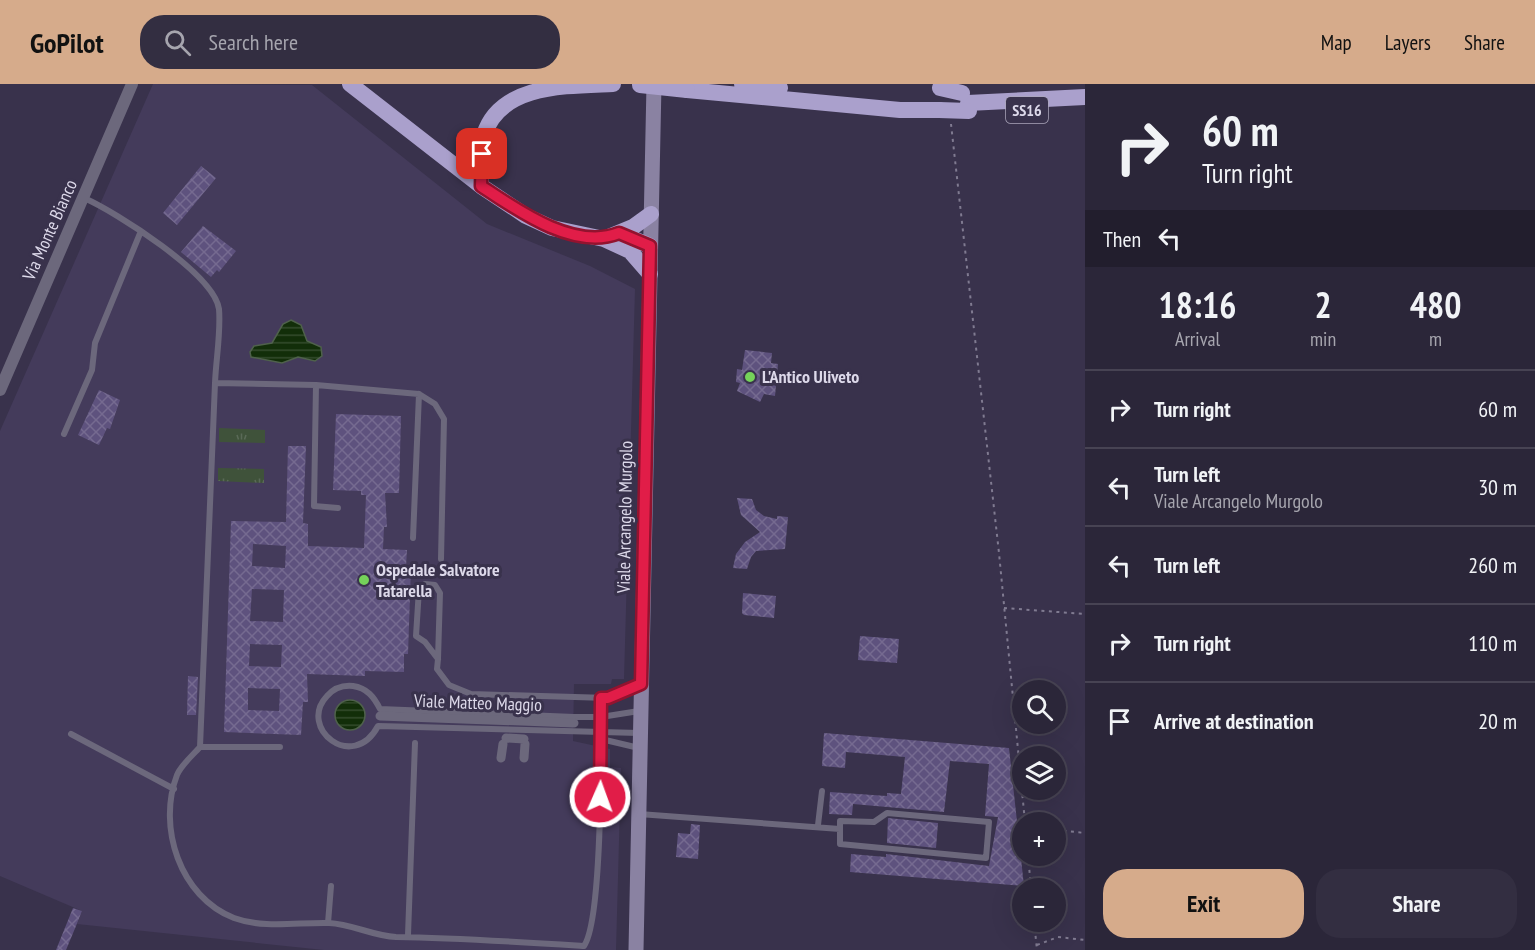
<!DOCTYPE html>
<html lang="en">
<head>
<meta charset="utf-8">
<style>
  :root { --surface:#2b2639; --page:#332e41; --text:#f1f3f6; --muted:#a6a5ae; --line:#474353; --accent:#d6ab8b }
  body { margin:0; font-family:"PT Sans Narrow",sans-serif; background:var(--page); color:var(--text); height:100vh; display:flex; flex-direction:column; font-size:22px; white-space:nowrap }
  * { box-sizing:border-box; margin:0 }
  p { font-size:20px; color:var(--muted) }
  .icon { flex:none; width:33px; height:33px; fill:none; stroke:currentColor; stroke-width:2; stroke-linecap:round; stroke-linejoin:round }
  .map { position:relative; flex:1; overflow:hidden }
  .panel { display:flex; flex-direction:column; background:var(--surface); width:450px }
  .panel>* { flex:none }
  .guide { background:#2b2639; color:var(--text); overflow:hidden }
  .controls { position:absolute; left:1012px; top:596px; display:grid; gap:12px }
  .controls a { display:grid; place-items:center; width:54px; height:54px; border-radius:50%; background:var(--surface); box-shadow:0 6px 24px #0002,0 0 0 2px var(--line); font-size:30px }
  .pin { position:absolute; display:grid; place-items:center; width:51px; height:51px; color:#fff; margin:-26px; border-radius:12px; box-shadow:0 3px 9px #0006 }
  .me { position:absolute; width:66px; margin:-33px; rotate:2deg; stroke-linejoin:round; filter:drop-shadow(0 0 4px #0008) }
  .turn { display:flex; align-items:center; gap:21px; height:126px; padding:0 18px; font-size:27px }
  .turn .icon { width:78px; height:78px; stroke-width:2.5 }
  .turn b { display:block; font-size:42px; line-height:51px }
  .then { display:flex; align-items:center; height:57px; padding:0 18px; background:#0003; gap:12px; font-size:22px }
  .eta { display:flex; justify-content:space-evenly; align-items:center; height:102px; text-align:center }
  .eta b { font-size:36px; font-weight:600; line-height:42px }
  .cta { display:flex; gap:12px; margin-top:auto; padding:12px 18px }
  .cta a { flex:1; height:69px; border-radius:24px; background:var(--accent); color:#111; font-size:24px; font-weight:600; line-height:69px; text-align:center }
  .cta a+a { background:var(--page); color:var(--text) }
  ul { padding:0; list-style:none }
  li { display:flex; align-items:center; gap:18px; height:78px; padding:0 18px; border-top:2px solid var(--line) }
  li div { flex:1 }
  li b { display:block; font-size:22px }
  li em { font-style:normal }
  header { display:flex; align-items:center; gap:36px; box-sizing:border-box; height:84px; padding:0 30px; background:var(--accent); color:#111 }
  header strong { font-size:28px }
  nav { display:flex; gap:33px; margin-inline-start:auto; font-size:21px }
  .search { width:420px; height:54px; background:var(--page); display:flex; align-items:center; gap:15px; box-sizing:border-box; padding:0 21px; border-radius:24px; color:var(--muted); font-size:22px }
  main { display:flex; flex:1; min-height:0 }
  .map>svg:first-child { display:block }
</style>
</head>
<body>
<header>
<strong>GoPilot</strong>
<div class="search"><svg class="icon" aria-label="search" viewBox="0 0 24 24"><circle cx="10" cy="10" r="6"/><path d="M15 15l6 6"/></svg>Search here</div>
<nav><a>Map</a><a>Layers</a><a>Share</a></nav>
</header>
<main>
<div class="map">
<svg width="1085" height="866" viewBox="0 0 1085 866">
  <defs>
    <pattern id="grass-tufts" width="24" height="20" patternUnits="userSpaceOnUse" patternTransform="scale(1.5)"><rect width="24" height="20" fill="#3f523a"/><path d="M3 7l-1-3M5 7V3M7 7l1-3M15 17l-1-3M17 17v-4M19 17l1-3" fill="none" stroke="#5a6a57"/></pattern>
    <pattern id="water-rules" width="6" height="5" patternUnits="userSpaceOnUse" patternTransform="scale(1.5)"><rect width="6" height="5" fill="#122e09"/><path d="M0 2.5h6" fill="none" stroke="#344c2d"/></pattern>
    <pattern id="building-cross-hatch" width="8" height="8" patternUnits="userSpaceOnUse" patternTransform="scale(1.5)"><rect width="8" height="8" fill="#5e527e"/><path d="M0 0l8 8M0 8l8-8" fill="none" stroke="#756a90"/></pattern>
  </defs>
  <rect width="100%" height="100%" fill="#39324c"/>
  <path fill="#443b5b" d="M153,0l159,1 175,139 103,42 45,23 -11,390h-12l-1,5h-37l-1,57 37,8v18l11,1 -5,182h-292l-247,-26 5,-13 -82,-35v-445z"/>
  <path fill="url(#grass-tufts)" d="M219,344l46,2v13l-46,-1z
    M218,384l46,1v14l-46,-2z"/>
  <path fill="url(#water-rules)" stroke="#4f614c" stroke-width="1.5" d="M291,236l10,5 6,16 14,6 1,9 -7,5 -17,-4 -16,6 -31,-6 -1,-5 4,-6 18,-3 11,-19z
    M335 631a15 15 0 1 1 30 0a15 15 0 1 1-30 0Z"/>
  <path fill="url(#building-cross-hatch)" fill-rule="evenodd" d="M201,82l15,12 -39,47 -14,-12z
    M203,142l33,25 -17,21 -2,-2 -6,7 -30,-25z
    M745,266l27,3 -1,10 7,1 -3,32 -11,-2 -4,8 -23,-11 3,-8 -4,-1 1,-13 5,1z
    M99,306l21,10 -10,29 -3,-1 -8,17 -21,-10z
    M336,330l65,2 -2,77h-14l2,34h-3l-1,22 24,1 -1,17h5l-3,87h-4v18l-39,-1v5l-58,-2 1,28h-5l-2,33 -77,-3 7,-211 55,1 2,-76h18l-3,77 5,1v22l56,2 2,-53h-5v-4l-28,-1zM253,460l33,2 -1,22 -33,-2zM252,505l32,1 -1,32 -33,-1zM250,560l32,1 -1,22 -32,-1zM248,604l32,1 -1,22 -31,-1z
    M737,414l15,1 4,11 8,6 13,3v-3l11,1 -3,32 -29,2 -5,6 -4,12 -14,-1 3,-14 9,-12 15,-10 -19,-17z
    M743,509l33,3 -2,22 -30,-3 -2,-2z
    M860,552l39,3 -2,24 -39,-3z
    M188,592l10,1 -2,38h-9z
    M824,649l185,15 15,138 -174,-14 1,-18 35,3v-3l103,12 9,-49 -13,-1 4,-52 -39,-3 -6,51 -91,-8 -1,11 -23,-1 1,-22 57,4v-3l14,1 4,-37 -59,-5 -1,16 -23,-2z
    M888,734l50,5 -2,25 -49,-5z
    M691,740l9,1 -2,34 -22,-2 2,-24 12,1z
    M73,824l9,3 -6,15 -10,24h-10z"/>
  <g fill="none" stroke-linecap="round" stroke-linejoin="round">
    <path stroke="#807b91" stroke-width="2" stroke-dasharray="3 4.5" stroke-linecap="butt" d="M951,40l48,429 26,269
      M1004,524l81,6
      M1056,746l29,3
      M1028,771l3,33
      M1034,837l3,29
      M1037,861l21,-8 27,3"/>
    <path stroke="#6c687c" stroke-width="6" d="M84,114c32,14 130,76 135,111 2,23 -3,50 -4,74
      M316,301l-2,121 24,2
      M419,310l16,10 9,15 -3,140
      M64,350l28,-64 3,-27 46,-112
      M413,454l6,-144 -103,-9 -101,-2 -15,364c-7,8 -19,18 -23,28 -20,52 3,122 57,143 30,11 65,4 95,5 23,1 44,13 67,14 63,1 125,5 188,9 19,-27 17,-206 17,-248
      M438,575l-13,-17 -9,-6 3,-47 6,-5 10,1 5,8 -2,66 -1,10 12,16 22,9 137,4 32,-14
      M639,649l-261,-7c-25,47 -81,2 -51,-30 7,-8 16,-11 26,-10 14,2 21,11 27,23l194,8h27l38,-6
      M71,650l103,55
      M601,655l38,9
      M200,663h80
      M887,729l102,9 -3,36 -146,-14v-23l34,1z
      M639,730l201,15
      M818,741l4,-34
      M328,839l3,-37
      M408,851l7,-192"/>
    <path stroke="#6c687c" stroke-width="9" d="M380,632l194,7
      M506,654l18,1
      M501,674l2,-14
      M524,674l1,-14"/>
    <path stroke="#6c687c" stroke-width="12" d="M0,306l132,-306"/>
    <path stroke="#8a82a2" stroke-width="15" d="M636,866l18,-866"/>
    <path stroke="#aaa0cc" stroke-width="16" d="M350,0l131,102 45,30 26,12 52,11 26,12 20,23
      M742,0l38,4
      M687,6l213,20h39
      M968,19l117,-6
      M481,102c0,-17 -1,-35 3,-51 16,-51 82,-49 129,-51
      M619,149l31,13
      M604,155l29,-12 18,-13"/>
    <path stroke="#aaa0cc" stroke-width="16" d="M640,1l47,5
      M940,4l22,5
      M939,26l30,1"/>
  </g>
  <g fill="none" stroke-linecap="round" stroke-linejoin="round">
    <defs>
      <path id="route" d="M482,70l-1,32c36,24 93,65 138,47l31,13 -9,438 -33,14h-7l-1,99"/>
    </defs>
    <use href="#route" stroke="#92132f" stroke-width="15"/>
    <use href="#route" stroke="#e11d48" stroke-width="10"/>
  </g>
  <g fill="#75d25a" stroke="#39324c" stroke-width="2">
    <circle cx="750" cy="293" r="6"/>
    <circle cx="364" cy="496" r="6"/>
  </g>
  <g text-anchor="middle" stroke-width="6" stroke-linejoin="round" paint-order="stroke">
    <rect fill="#39324c" stroke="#aca7bb" stroke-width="1.5" x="1006" y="13" width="42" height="26" rx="4.5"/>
    <g font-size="16" font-weight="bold" fill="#ddd9ea">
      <text x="1027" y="32">SS16</text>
    </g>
    <g font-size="18" fill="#ddd9ea" stroke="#39324c">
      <text transform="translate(50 146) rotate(-66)" y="6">Via Monte Bianco</text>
      <text transform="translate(625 433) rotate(-89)" y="6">Viale Arcangelo Murgolo</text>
      <text transform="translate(478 619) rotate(2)" y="6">Viale Matteo Maggio</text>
    </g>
    <g font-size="18" font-weight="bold" fill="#ddd9ea" stroke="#39324c" text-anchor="start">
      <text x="762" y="299">L'Antico Uliveto</text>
      <text x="376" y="492">Ospedale Salvatore<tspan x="376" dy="21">Tatarella</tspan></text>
    </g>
  </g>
</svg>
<div class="controls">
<a><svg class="icon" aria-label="search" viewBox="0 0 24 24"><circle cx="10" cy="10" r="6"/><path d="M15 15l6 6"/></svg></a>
<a><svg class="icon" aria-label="layers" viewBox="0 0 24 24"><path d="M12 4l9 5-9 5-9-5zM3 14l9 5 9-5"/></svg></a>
<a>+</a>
<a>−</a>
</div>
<div class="pin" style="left:482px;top:70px;background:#d93025"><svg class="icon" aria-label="arrive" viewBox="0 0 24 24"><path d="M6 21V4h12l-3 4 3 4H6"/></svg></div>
<svg class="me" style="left:600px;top:713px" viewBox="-20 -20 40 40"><circle r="17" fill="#e11d48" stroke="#fff" stroke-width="3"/><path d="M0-11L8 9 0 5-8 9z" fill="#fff"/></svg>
</div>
<section class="panel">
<div class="guide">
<div class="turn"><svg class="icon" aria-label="right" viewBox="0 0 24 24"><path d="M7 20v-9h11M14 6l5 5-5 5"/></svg><div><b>60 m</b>Turn right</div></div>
<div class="then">Then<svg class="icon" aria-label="left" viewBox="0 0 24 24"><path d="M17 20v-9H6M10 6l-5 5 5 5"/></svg></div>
</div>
<div class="eta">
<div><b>18:16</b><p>Arrival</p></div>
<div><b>2</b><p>min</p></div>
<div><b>480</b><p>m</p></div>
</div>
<ul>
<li><svg class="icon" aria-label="right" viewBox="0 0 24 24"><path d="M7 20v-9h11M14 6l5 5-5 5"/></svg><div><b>Turn right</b></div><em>60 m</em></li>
<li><svg class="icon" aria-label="left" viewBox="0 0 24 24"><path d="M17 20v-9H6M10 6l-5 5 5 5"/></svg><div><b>Turn left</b><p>Viale Arcangelo Murgolo</p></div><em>30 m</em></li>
<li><svg class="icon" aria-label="left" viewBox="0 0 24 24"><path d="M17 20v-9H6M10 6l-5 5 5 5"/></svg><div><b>Turn left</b></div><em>260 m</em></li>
<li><svg class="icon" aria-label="right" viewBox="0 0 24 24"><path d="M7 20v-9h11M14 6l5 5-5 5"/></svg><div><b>Turn right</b></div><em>110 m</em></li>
<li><svg class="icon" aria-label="arrive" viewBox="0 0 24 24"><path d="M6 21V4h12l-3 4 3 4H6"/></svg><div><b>Arrive at destination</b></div><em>20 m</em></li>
</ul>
<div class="cta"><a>Exit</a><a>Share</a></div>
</section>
</main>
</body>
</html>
